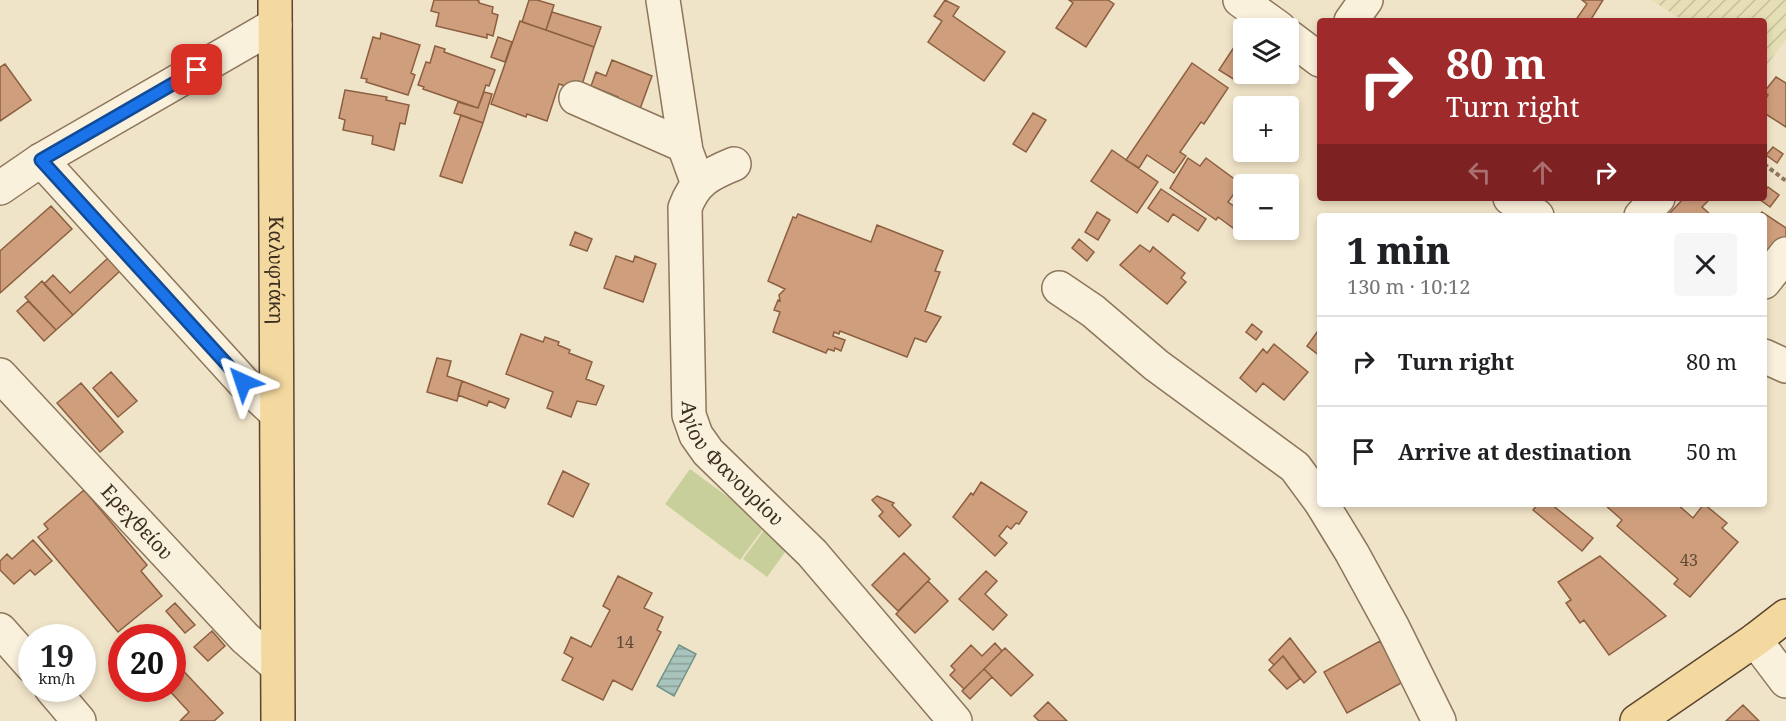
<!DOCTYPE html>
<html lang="en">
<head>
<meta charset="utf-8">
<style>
  :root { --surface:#fff; --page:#f6f6f6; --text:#202124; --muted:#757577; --line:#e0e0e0 }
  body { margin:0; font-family:"Noto Serif",serif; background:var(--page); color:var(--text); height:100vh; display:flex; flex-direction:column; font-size:22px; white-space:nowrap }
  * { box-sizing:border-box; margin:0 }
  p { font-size:20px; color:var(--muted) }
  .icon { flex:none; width:33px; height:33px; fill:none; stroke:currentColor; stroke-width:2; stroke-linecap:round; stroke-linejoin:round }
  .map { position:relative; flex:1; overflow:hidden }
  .details { position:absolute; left:1317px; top:213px; width:450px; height:294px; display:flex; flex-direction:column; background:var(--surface); border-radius:6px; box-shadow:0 3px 9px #0003 }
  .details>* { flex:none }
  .hud { position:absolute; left:1317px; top:18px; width:450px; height:183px; border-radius:6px; box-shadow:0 3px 9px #0003; background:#9e2a2b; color:#fff; overflow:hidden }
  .buttons { position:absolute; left:1233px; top:18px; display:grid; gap:12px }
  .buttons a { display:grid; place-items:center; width:66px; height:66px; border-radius:6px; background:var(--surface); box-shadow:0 3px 9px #0003; font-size:30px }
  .speed { position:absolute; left:18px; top:624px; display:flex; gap:12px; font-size:30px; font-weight:700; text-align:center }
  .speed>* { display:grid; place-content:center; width:78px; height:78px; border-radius:50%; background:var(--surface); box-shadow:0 3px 9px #0003; line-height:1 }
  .speed small { font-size:15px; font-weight:400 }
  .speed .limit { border:9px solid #d22; background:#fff; color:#111 }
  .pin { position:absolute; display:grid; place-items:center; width:51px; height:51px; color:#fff; margin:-26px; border-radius:12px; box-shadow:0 3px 9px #0006 }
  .me { position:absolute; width:66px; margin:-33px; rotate:318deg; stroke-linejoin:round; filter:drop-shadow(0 0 4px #0008) }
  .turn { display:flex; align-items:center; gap:21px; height:126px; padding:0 30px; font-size:27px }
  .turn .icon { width:78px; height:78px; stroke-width:2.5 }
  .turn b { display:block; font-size:42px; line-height:51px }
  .lanes { display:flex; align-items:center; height:57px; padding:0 30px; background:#0003; justify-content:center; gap:30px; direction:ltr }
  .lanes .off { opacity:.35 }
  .round { display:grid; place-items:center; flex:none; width:63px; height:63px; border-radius:6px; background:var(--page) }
  .summary { display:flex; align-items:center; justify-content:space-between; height:102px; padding:0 30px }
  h1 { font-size:36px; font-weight:800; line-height:45px }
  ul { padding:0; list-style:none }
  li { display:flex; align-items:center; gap:18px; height:90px; padding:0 30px; border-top:2px solid var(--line) }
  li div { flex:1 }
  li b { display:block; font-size:22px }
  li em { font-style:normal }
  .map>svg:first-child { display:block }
</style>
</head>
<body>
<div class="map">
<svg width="1786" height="721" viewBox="0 0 1786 721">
  <defs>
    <pattern id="farmland-furrows" width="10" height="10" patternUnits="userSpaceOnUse" patternTransform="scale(1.5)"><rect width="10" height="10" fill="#e6deb5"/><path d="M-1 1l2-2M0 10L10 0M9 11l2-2" fill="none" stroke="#c6bf9b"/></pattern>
    <pattern id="water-rules" width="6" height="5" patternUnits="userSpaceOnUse" patternTransform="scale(1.5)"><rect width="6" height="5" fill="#a9c4bc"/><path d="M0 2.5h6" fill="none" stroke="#8ba098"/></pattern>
  </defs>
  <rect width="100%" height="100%" fill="#f0e4c8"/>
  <path fill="url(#farmland-furrows)" d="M1651,0h135v40l-22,28v-47h-80z"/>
  <path fill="#c9cf9b" d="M690,469l76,56 -26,35 -75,-56z
    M767,526l24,18 -24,33 -24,-18z"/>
  <path fill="url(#water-rules)" stroke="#6f938a" stroke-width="1.5" d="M679,645l17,9 -22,42 -17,-10z"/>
  <path fill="#cf9f7d" stroke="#8d5f41" stroke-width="1.5" d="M434,0h42l3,1v2l14,4 -1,6 6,2 -5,21 -6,-2v4l-51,-12 3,-13 -8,-2z
    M529,0h8l17,5 -8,25 -24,-8z
    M945,0l14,7 -6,9 52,36 -21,29 -56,-39 14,-21 -8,-5z
    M1069,0h39l6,4 -28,43 -30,-19 17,-25z
    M1582,0h21l-13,21h-15l12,-17z
    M552,12l49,15 -7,20 -48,-17z
    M520,21l74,26 -14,44 -21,-7 -12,37 -20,-7 -1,3 -35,-13z
    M381,33l39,12 -9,28 4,2 -7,20 -42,-13 1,-3 -6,-1 12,-41 7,2z
    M498,37l14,5 -7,20 -14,-5z
    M1240,38l4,2v27l-9,13 -16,-10z
    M435,46l10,3 -1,3 51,18 -6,16 -3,-1 -8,23 -55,-19 1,-2 -6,-2 8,-23 4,1z
    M612,60l40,16 -12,33 -24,-8 2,-4 -27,-11 5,-14 10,4z
    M1192,63l36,25 -24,36 -3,-2 -21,30 6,4 -12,17 -27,-18 -8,13 -13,-8z
    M5,64l26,36 -31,21v-54z
    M1776,77l10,6v44l-22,-14v-12l4,-6 -4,-3z
    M345,90l42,7 -1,3 23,5 -4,19 -5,-1 -6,27 -22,-6 1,-8 -30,-6 2,-10 -6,-2z
    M484,92l8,2 -9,29 -29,-10 4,-11 20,6z
    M1033,113l13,7 -20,32 -13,-8z
    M461,115l22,8 -21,60 -22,-7z
    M1773,147l10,7 -6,9 -11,-8z
    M1112,150l46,32 -21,31 -46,-32z
    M1188,158l12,8 6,-8 35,26 -13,18 16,11 -11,15 -15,-11 -2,3 -46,-32z
    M1768,187l11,8 -9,12 -11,-8 5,-1v-6z
    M1161,189l45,30 -8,12 -25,-17 -5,8 -20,-14z
    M1684,198h18l6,3 -6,6 10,9h-41l-2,-2z
    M51,206l21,23 -72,64v-42z
    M1097,212l13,8 -12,20 -13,-8z
    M1762,212l24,16v9l-8,13 -14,6v-40h-5z
    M798,214l73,28 6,-17 66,26 -8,20 5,1 -15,39 16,6 -15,25 -11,-4 -8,19 -67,-26 -1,3 -5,-2 -1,4 12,4 -4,11 -6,-3 -1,3 -6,-2 -2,4 -53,-21 7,-20 -6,-2 4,-10 2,1 -1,-6 6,-6 -17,-8 25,-64 3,1z
    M575,232l17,7 -5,12 -17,-6z
    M1079,239l15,13 -7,9 -15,-13z
    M1140,245l10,7 3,-5 32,26 -4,5 5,4 -19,22 -47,-39z
    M616,256l17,6 2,-6 21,8 -13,38 -39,-14z
    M108,258l12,13 -47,44 -29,-31 9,-9 17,18z
    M42,281l31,34 -17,15 -31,-33z
    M28,301l28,29 -12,11 -27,-30z
    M1252,324l10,8 -6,8 -10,-8z
    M1320,328v28l-13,-10z
    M521,334l22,8 2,-5 14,5 -1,3 12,5 -1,3 23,9 -6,17 18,7 -8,19 -19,-4 -6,16 -24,-9 6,-16 -47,-18z
    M1274,344l34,28 -24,28 -21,-17 -7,9 -16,-14 23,-29 4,4z
    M437,358l14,3 -4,15 15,5 -5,20 -30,-9z
    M111,372l26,29 -19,16 -25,-29z
    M462,381l47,18 -4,9 -16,-7 -2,5 -29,-11z
    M81,383l42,49 -23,20 -43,-49z
    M563,471l26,13 -16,33 -25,-13z
    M981,482l46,30 -8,12 -3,-1 -5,6 -4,-3 -8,10 8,7 -12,13 -42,-39 18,-24 2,2z
    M84,490l63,75 -6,6 21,25 -44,36 -80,-95 10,-8 -4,-5z
    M877,496l17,7 -2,2 19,20 -12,12 -20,-21 4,-4 -11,-12z
    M1538,504h13l42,34 -11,13 -49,-41z
    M1604,504h73l16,14 11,-14 23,19 -5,5 16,14 -48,55 -16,-13 4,-5 -61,-53 5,-6z
    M33,540l19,21 -17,14 -5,-5 -16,14 -14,-14v-9l7,-7 5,5z
    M904,553l26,26 -32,32 -26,-26z
    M1600,556l66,60 -57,39 -25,-35 -4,3 -14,-20 5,-3 -13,-18z
    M986,571l11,10 -12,13 22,21 -14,15 -34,-31z
    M618,576l34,17 -8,15 19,9 -6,13 4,2 -29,58 -19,-10 -10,20 -41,-20 11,-22 -9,-5 7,-16 20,10 19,-37 -7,-4z
    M928,581l20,20 -33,32 -19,-19z
    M175,603l20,22 -10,8 -19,-22z
    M212,631l13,15 -17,15 -14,-14z
    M1290,638l26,34 -12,11 -21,-27 -9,9 -5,-5z
    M1380,641l23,41 -56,31 -23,-41z
    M995,643l7,8 -38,38 -14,-14 5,-5 -4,-4 20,-21 11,11z
    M1005,648l28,27 -22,21 -27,-27z
    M1283,656l17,23 -13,10 -18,-19z
    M175,662l48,51 -9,8h-34l9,-9 -22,-24h5v-23z
    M984,669l8,8 -22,22 -8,-8z
    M1048,702l19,19h-28l-5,-5z
    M1743,705l16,16h-33z"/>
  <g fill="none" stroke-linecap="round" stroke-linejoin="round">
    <defs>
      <g id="minor">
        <path d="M663,0l23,151 12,33"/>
        <path d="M1240,0l39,28"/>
        <path d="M1351,21l15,-21"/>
        <path d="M1288,36l32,24"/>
        <path d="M576,98l109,48"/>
        <path d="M41,160l202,222 33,31"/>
        <path id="s1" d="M734,164c-25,10 -40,18 -49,44l4,207 7,20 12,17 104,101 143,168"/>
        <path d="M0,188l41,-28 234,-135"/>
        <path d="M1510,198l27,18"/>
        <path d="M1641,216l17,-18"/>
        <path d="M1764,282l22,-28"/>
        <path d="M1059,288l34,23 63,54 139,102 25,34"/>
        <path d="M1764,356l22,10"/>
        <path id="s2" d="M0,375l245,263 32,28"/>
        <path d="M1322,504l30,49 41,75 46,93"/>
        <path d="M0,630l32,36"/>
        <path d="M1755,640l31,41"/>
        <path d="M51,688l28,33"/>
      </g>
      <g id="major">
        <path id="s3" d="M275,0l3,721"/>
        <path d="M1637,721l118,-81 31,-24"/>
      </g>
    </defs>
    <use href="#minor" stroke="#8d765c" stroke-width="36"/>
    <use href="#major" stroke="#5b4430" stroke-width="36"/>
    <path stroke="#8d765c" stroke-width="4" stroke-dasharray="4.5 3" stroke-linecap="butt" d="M1764,164l22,17"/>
    <use href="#minor" stroke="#faf1dc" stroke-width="33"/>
    <use href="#major" stroke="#f3d9a0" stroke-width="33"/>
  </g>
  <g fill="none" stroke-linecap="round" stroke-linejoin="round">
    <defs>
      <path id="route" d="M197,70l-156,90 202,222"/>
    </defs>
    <use href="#route" stroke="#114b97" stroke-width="15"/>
    <use href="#route" stroke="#1a73e8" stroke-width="10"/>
  </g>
  <g text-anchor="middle" stroke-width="6" stroke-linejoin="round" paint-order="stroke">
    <g font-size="16" fill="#624a37">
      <text x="1689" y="566">43</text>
      <text x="625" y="648">14</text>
    </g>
    <g font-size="20" fill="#3d2e20" stroke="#f7eed8">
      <text dy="7" stroke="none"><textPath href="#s3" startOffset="270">Καλυφτάκη</textPath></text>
      <text dy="7" stroke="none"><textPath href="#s1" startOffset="340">Αγίου Φανουρίου</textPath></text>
      <text dy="7" stroke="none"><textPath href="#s2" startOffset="201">Ερεχθείου</textPath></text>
    </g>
  </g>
</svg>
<div class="buttons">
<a><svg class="icon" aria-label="layers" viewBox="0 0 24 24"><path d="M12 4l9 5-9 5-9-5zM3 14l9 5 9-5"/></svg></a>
<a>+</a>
<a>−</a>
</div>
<div class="speed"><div>19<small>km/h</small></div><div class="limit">20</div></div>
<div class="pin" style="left:197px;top:70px;background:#d93025"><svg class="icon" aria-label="arrive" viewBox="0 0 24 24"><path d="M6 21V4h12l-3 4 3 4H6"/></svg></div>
<svg class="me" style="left:243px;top:382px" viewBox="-20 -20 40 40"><path d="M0-17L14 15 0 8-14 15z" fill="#1a73e8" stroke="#fff" stroke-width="4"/></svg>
<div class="hud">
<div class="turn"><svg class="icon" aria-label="right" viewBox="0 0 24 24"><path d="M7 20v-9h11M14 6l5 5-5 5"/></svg><div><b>80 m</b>Turn right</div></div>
<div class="lanes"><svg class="icon off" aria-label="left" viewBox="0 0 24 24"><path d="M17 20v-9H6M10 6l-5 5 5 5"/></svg><svg class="icon off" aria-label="ahead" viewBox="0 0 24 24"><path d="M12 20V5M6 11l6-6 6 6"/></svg><svg class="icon" aria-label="right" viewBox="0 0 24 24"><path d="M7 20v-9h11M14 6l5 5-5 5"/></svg></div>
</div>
<section class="details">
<div class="summary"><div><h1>1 min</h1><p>130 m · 10:12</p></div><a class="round"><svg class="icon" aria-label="close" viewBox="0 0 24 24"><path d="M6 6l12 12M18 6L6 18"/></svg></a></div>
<ul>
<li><svg class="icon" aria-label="right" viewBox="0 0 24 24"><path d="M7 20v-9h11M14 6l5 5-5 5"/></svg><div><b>Turn right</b></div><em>80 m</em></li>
<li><svg class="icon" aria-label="arrive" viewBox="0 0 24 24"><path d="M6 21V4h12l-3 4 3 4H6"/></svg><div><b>Arrive at destination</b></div><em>50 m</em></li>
</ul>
</section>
</div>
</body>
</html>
